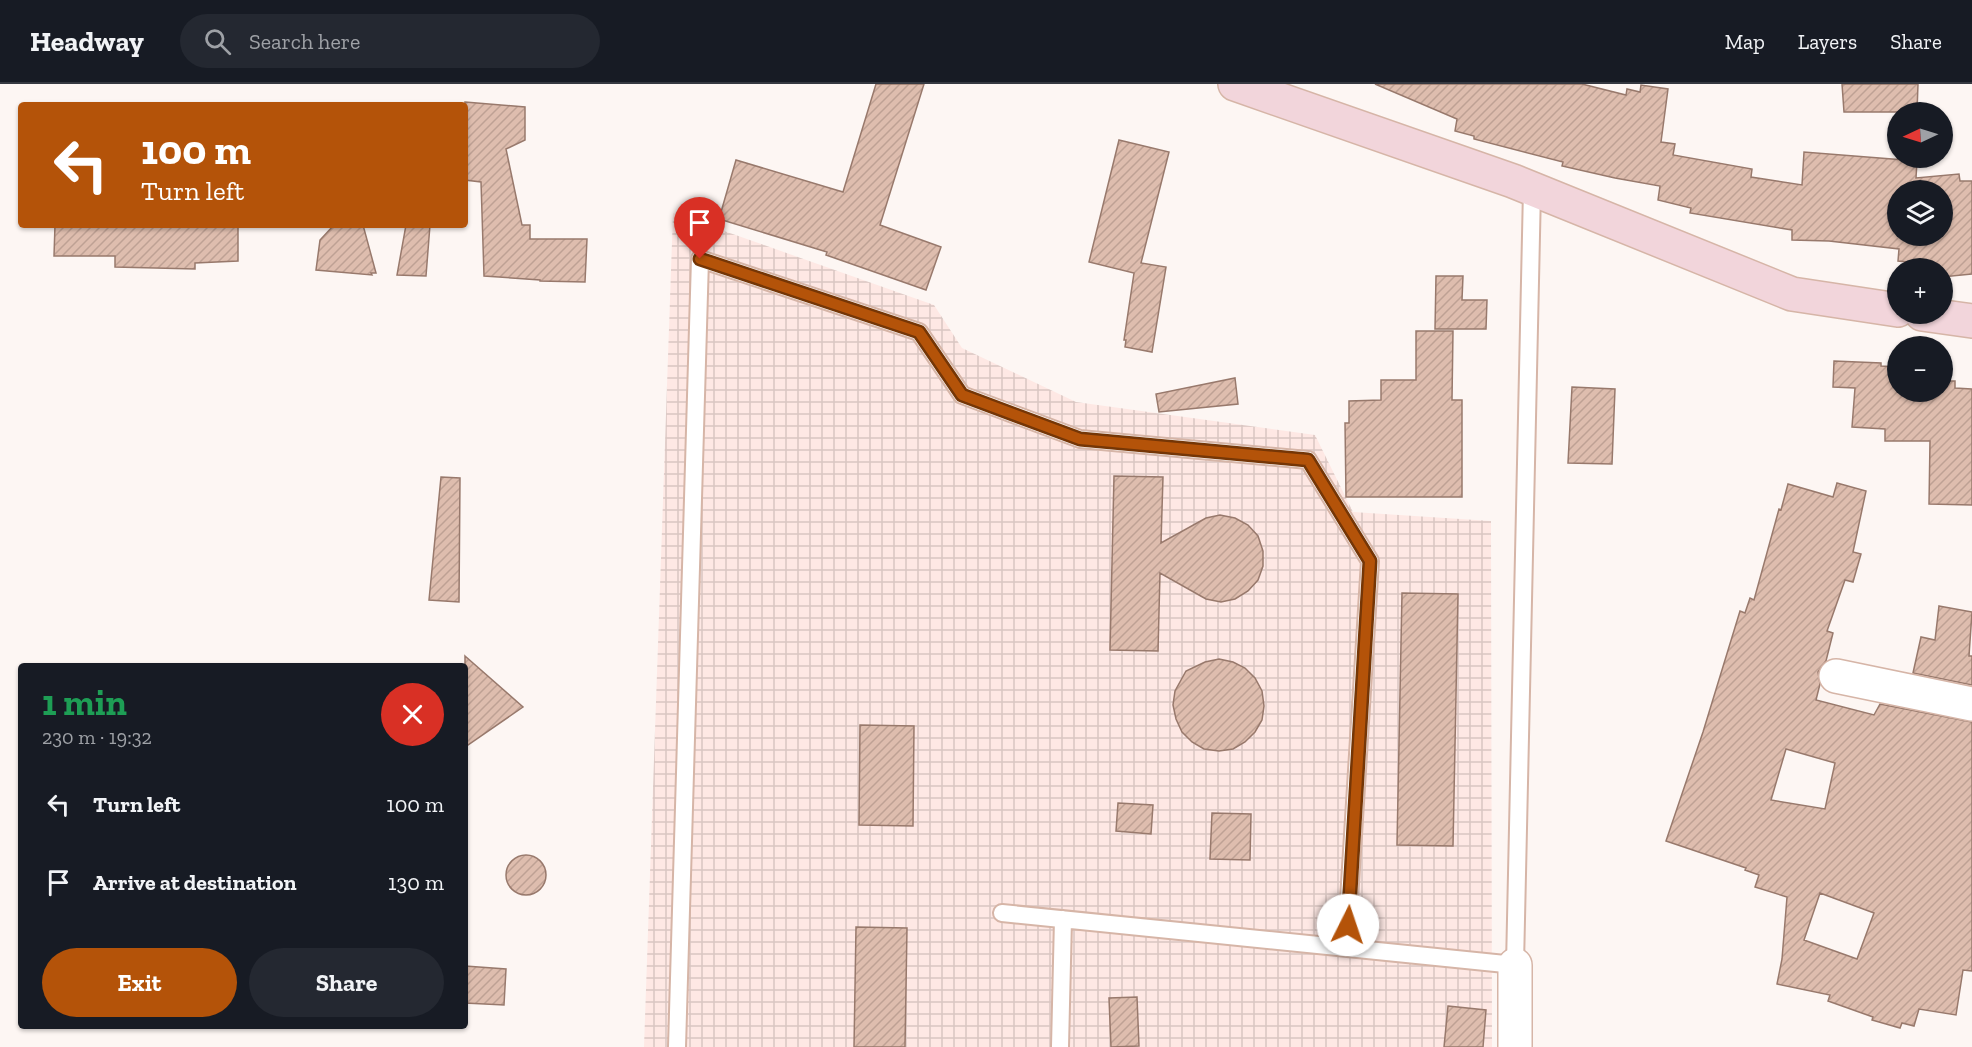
<!DOCTYPE html>
<html lang="en">
<head>
<meta charset="utf-8">
<style>
  :root { --surface:#171b24; --page:#242831; --text:#f1f3f6; --muted:#9ea1a6; --line:#363941; --accent:#b45309 }
  body { margin:0; font-family:"Zilla Slab",serif; background:var(--page); color:var(--text); height:100vh; display:flex; flex-direction:column; font-size:22px; white-space:nowrap }
  * { box-sizing:border-box; margin:0 }
  p { font-size:20px; color:var(--muted) }
  .icon { flex:none; width:33px; height:33px; fill:none; stroke:currentColor; stroke-width:2; stroke-linecap:round; stroke-linejoin:round }
  .map { position:relative; flex:1; overflow:hidden }
  .panel { position:absolute; left:18px; top:579px; width:450px; height:366px; display:flex; flex-direction:column; background:var(--surface); border-radius:6px; box-shadow:0 2px 4px #0004 }
  .panel>* { flex:none }
  .hud { position:absolute; left:18px; top:18px; width:450px; height:126px; border-radius:6px; box-shadow:0 2px 4px #0004; background:#b45309; color:#fff; overflow:hidden }
  .needle { width:39px; rotate:266deg }
  .fabs { position:absolute; left:1887px; top:18px; display:grid; gap:12px }
  .fabs a { display:grid; place-items:center; width:66px; height:66px; border-radius:50%; background:var(--surface); box-shadow:0 2px 4px #0004; font-size:30px }
  .pin { position:absolute; display:grid; place-items:center; width:51px; height:51px; color:#fff; margin:-62px -26px; border-radius:50% 50% 50% 0; rotate:-45deg; box-shadow:0 0 6px #0007 }
  .pin .icon { rotate:45deg }
  .me { position:absolute; width:66px; margin:-33px; rotate:4deg; stroke-linejoin:round; filter:drop-shadow(0 0 4px #0008) }
  .turn { display:flex; align-items:center; gap:21px; height:126px; padding:0 24px; font-size:27px }
  .turn .icon { width:78px; height:78px; stroke-width:2.5 }
  .turn b { display:block; font-size:42px; line-height:51px }
  .round { display:grid; place-items:center; flex:none; width:63px; height:63px; border-radius:32px; background:var(--page) }
  .headline { display:flex; align-items:center; justify-content:space-between; height:102px; padding:0 24px }
  h1 { font-size:36px; font-weight:700; line-height:45px; color:#1e9e55 }
  .cta { display:flex; gap:12px; margin-top:auto; padding:12px 24px }
  .cta a { flex:1; height:69px; border-radius:36px; background:var(--accent); color:#fff; font-size:24px; font-weight:700; line-height:69px; text-align:center }
  .cta a+a { background:var(--page); color:var(--text) }
  ul { padding:0; list-style:none }
  li { display:flex; align-items:center; gap:18px; height:78px; padding:0 24px }
  li div { flex:1 }
  li b { display:block; font-size:22px }
  li em { font-style:normal }
  header { display:flex; align-items:center; gap:36px; box-sizing:border-box; height:84px; padding:0 30px; background:var(--surface); border-bottom:2px solid var(--line) }
  header strong { font-size:28px }
  nav { display:flex; gap:33px; margin-inline-start:auto; font-size:21px }
  .search { width:420px; height:54px; background:var(--page); display:flex; align-items:center; gap:15px; box-sizing:border-box; padding:0 21px; border-radius:33px; color:var(--muted); font-size:22px }
  .map>svg:first-child { display:block }
</style>
</head>
<body>
<header>
<strong>Headway</strong>
<div class="search"><svg class="icon" aria-label="search" viewBox="0 0 24 24"><circle cx="10" cy="10" r="6"/><path d="M15 15l6 6"/></svg>Search here</div>
<nav><a>Map</a><a>Layers</a><a>Share</a></nav>
</header>
<div class="map">
<svg width="1972" height="963" viewBox="0 0 1972 963">
  <defs>
    <pattern id="industrial-grid" width="8" height="8" patternUnits="userSpaceOnUse" patternTransform="scale(1.5)"><rect width="8" height="8" fill="#fee8e4"/><path d="M0 4h8M4 0v8" fill="none" stroke="#d9c6c2"/></pattern>
    <pattern id="building-hatch" width="6" height="6" patternUnits="userSpaceOnUse" patternTransform="scale(1.5)"><rect width="6" height="6" fill="#debdae"/><path d="M-1 1l2-2M0 6l6-6M5 7l2-2" fill="none" stroke="#bea194"/></pattern>
  </defs>
  <rect width="100%" height="100%" fill="#fdf6f3"/>
  <path fill="url(#industrial-grid)" d="M673,129l261,92 28,43 114,54 239,33 38,77 138,9 1,526h-848z"/>
  <path fill="url(#building-hatch)" stroke="#98796c" stroke-width="1.5" fill-rule="evenodd" d="M876,0h48l-44,141 61,22 -15,43 -100,-35 1,-3 -108,-33 17,-59 107,32z
    M1375,0h207l44,11 1,-6 13,3 1,-7 27,4 -7,53 14,2 -2,11 79,14 -1,8 51,8 2,-33 113,9 -1,17 43,-4 1,7h12v93l-30,3v-9h-5v-3l-39,-4 1,-12 -70,-8 -37,-1v-10l-102,-17 1,-5 -33,-8 2,-14 -45,-8 -53,-12 1,-4 -89,-23v-3l-19,-5 2,-12zM1898,106h44v46h-44z
    M1842,0h76l-1,28h-73z
    M465,18l60,5v33l-19,9 16,76h8v14h57l-2,43 -45,-1v-1l-56,-4 -3,-94 -16,-2z
    M1119,56l50,12 -28,111 25,4 -14,85 -27,-5 1,-7h-2l10,-67 -45,-11z
    M55,141h183v36l-43,2v6l-80,-2v-11h-61z
    M334,141h29l13,48h-5l1,2 -56,-5 4,-30z
    M406,141h24l-4,51 -29,-1z
    M1436,192h27l-1,24h25l-1,29h-51z
    M1416,247h37l-1,69h10v97h-116l-1,-74h4v-22l32,-1v-20h35z
    M1834,277l47,2v3l17,1v25h44v-11h13v7l17,1v116l-43,-1 1,-63h-45v-12l-33,-2 3,-39 -22,-1z
    M1235,294l3,26 -79,8 -3,-18z
    M1572,303l43,2 -3,75 -44,-1z
    M1114,392l49,1 -2,66 45,-25 14,-3 15,3 13,7 10,11 5,15v15l-5,14 -10,11 -13,8 -14,3 -15,-3 -46,-26 -2,78 -48,-1z
    M441,393l19,1 -1,124 -30,-2z
    M1837,399l29,8 -13,61 8,2 -8,28 -8,-2 -18,51 6,2 -7,28 -8,11 2,12 -4,16 58,15 6,-11 92,18v249l-9,-1 -7,45 -37,-6 -5,17 -12,-3 -2,5 -28,-8 1,-3 -45,-16 2,-6 -53,-11 5,-25 5,-62 -32,-10 4,-12 -14,-5 1,-2 -80,-27 37,-109 37,-121 5,2 5,-15 4,2 25,-91 2,1 7,-26 45,13zM1786,665l49,14 -10,46 -54,-9zM1820,809l54,20 -17,46 -53,-19z
    M1402,509l56,1 -5,252 -56,-1z
    M1939,522l33,6 -3,44h3v29l-59,-12 8,-36 14,3z
    M465,572l58,51 -58,40z
    M1219,575l14,3 12,6 10,10 7,13 2,15 -2,14 -7,12 -10,10 -12,7 -14,2 -15,-2 -12,-7 -10,-10 -6,-13 -3,-14 2,-14 11,-20 19,-9z
    M860,641l54,1 -1,100 -54,-1z
    M1118,719l35,2 -2,29 -35,-3z
    M1212,729l39,1 -1,46 -40,-1z
    M506 791a20 20 0 1 1 40 0a20 20 0 1 1-40 0Z
    M856,843l51,1 -2,119h-51z
    M465,882l41,3 -2,36 -39,-2z
    M1137,913l2,49 -28,1 -2,-49z
    M1448,922l38,4 -3,37h-39z"/>
  <g fill="none" stroke-linecap="round" stroke-linejoin="round">
    <defs>
      <path id="lane" d="M1002,829l513,52 17,-775
        M677,963l23,-788 219,73 43,63 118,44 228,21 62,101 -24,387
        M1060,963l3,-128"/>
      <path id="street" d="M1836,592l136,28
        M1515,881v82"/>
      <path id="secondary" d="M1235,0l278,97 279,113 106,16
        M1922,230l50,7"/>
    </defs>
    <use href="#lane" stroke="#d6b5a7" stroke-width="20"/>
    <use href="#street" stroke="#d6b5a7" stroke-width="36"/>
    <use href="#secondary" stroke="#d6b5a7" stroke-width="36"/>
    <use href="#lane" stroke="#fff" stroke-width="16"/>
    <use href="#street" stroke="#fff" stroke-width="33"/>
    <use href="#secondary" stroke="#f2d5db" stroke-width="33"/>
  </g>
  <g fill="none" stroke-linecap="round" stroke-linejoin="round">
    <defs>
      <path id="route" d="M700,175l219,73 43,63 118,44 228,21 62,101 -22,364"/>
    </defs>
    <use href="#route" stroke="#753606" stroke-width="15"/>
    <use href="#route" stroke="#b45309" stroke-width="10"/>
  </g>
</svg>
<div class="fabs">
<a><svg class="needle" viewBox="-14 -14 28 28"><path d="M0-13l5 13h-10z" fill="#e53935"/><path d="M0 13l5-13h-10z" fill="#9ea1a6"/></svg></a>
<a><svg class="icon" aria-label="layers" viewBox="0 0 24 24"><path d="M12 4l9 5-9 5-9-5zM3 14l9 5 9-5"/></svg></a>
<a>+</a>
<a>−</a>
</div>
<div class="pin" style="left:700px;top:175px;background:#d93025"><svg class="icon" aria-label="arrive" viewBox="0 0 24 24"><path d="M6 21V4h12l-3 4 3 4H6"/></svg></div>
<svg class="me" style="left:1348px;top:841px" viewBox="-20 -20 40 40"><circle r="19" fill="#fff"/><path d="M0-13L10 11 0 6-10 11z" fill="#b45309"/></svg>
<div class="hud">
<div class="turn"><svg class="icon" aria-label="left" viewBox="0 0 24 24"><path d="M17 20v-9H6M10 6l-5 5 5 5"/></svg><div><b>100 m</b>Turn left</div></div>
</div>
<section class="panel">
<div class="headline"><div><h1>1 min</h1><p>230 m · 19:32</p></div><a class="round" style="background:#d93025;color:#fff"><svg class="icon" aria-label="close" viewBox="0 0 24 24"><path d="M6 6l12 12M18 6L6 18"/></svg></a></div>
<ul>
<li><svg class="icon" aria-label="left" viewBox="0 0 24 24"><path d="M17 20v-9H6M10 6l-5 5 5 5"/></svg><div><b>Turn left</b></div><em>100 m</em></li>
<li><svg class="icon" aria-label="arrive" viewBox="0 0 24 24"><path d="M6 21V4h12l-3 4 3 4H6"/></svg><div><b>Arrive at destination</b></div><em>130 m</em></li>
</ul>
<div class="cta"><a>Exit</a><a>Share</a></div>
</section>
</div>
</body>
</html>
